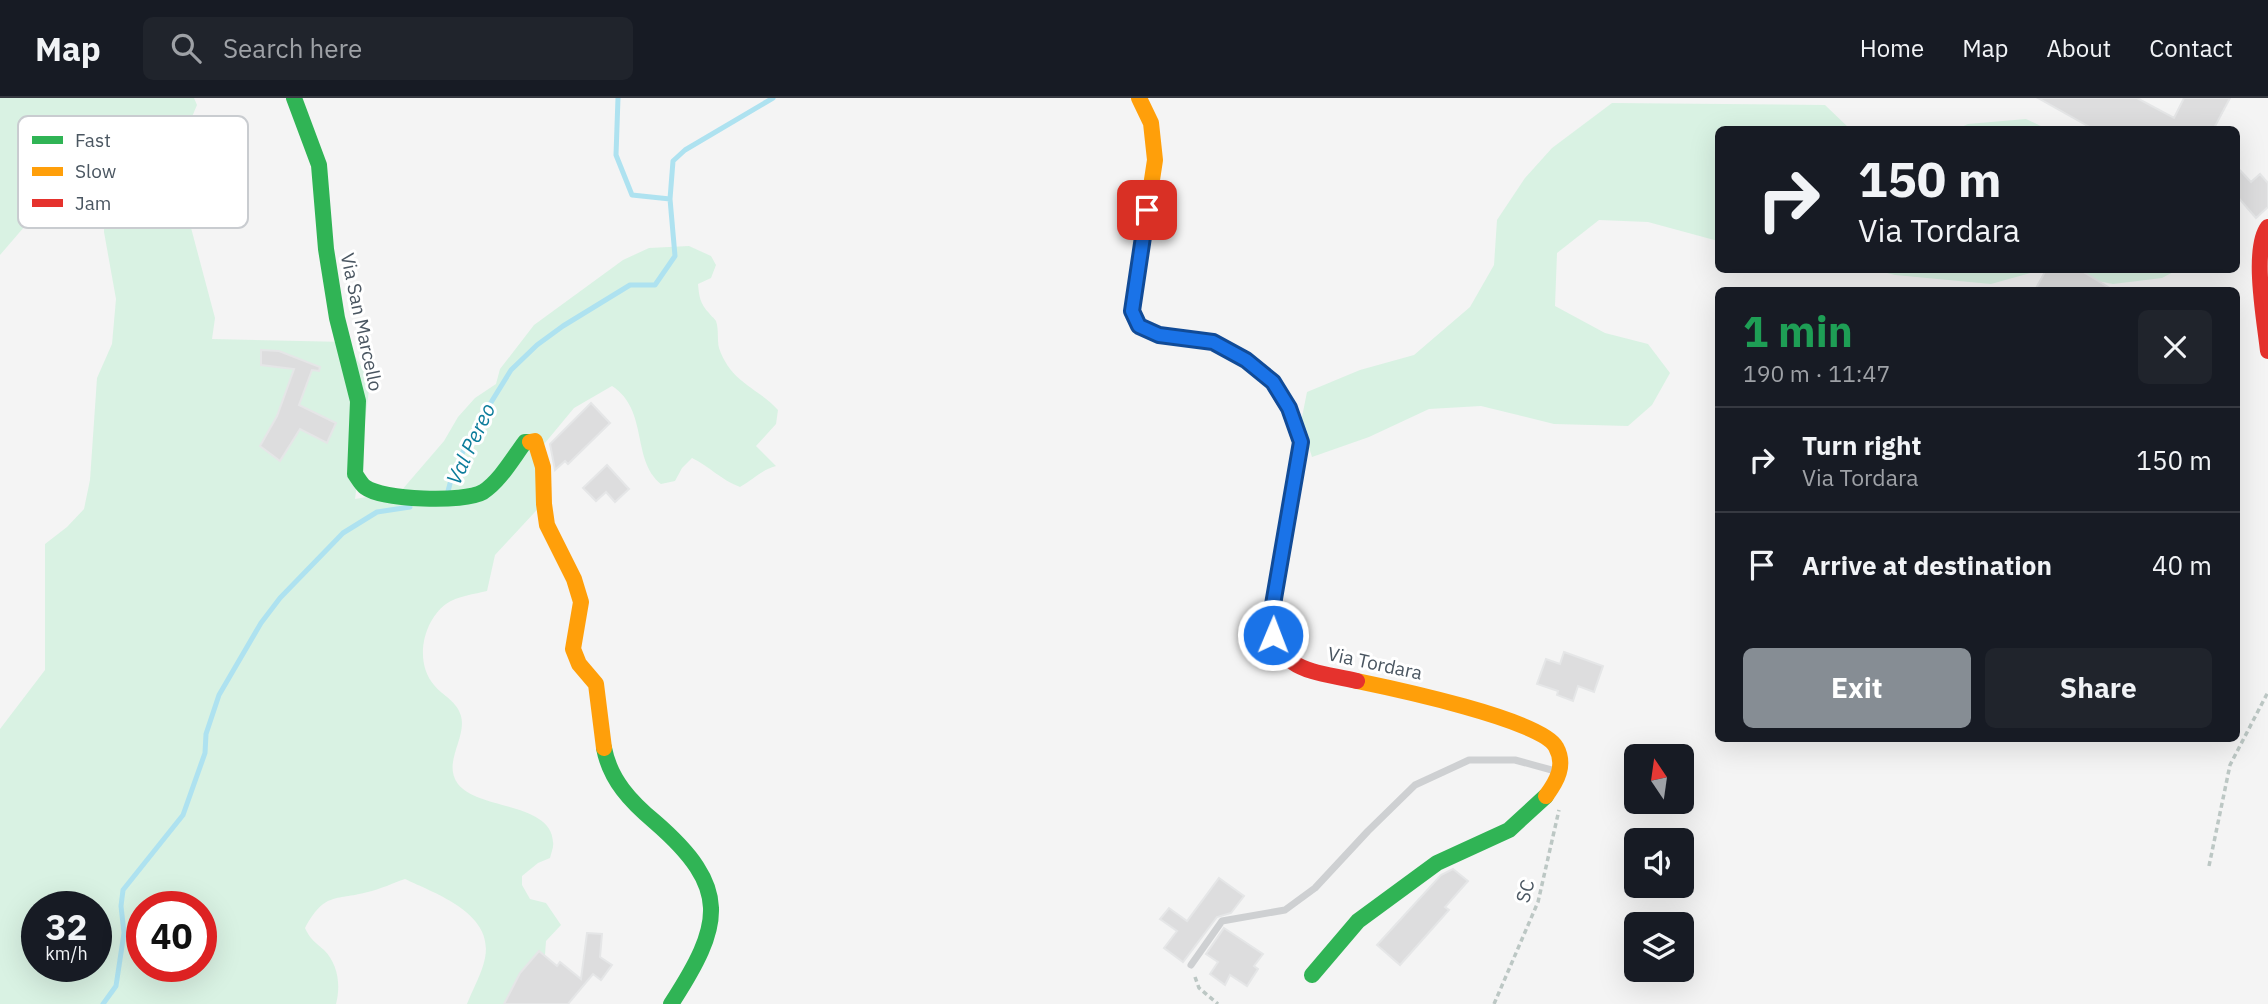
<!DOCTYPE html>
<html lang="en">
<head>
<meta charset="utf-8">
<style>
  :root { --surface:#171b24; --page:#20242c; --text:#f1f3f6; --muted:#9ea1a6; --line:#363941; --accent:#868d94 }
  body { margin:0; font-family:"IBM Plex Sans",sans-serif; background:var(--page); color:var(--text); height:100vh; display:flex; flex-direction:column; font-size:26px; white-space:nowrap }
  * { box-sizing:border-box; margin:0 }
  p { font-size:23px; color:var(--muted) }
  .icon { flex:none; width:38px; height:38px; fill:none; stroke:currentColor; stroke-width:2; stroke-linecap:round; stroke-linejoin:round }
  .map { position:relative; flex:1; overflow:hidden }
  .drawer { position:absolute; left:1715px; top:189px; width:525px; height:455px; display:flex; flex-direction:column; background:var(--surface); border-radius:10px; box-shadow:0 7px 28px #0002 }
  .drawer>* { flex:none }
  .top-card { position:absolute; left:1715px; top:28px; width:525px; height:147px; border-radius:10px; box-shadow:0 7px 28px #0002; background:#171b24; color:var(--text); overflow:hidden }
  .needle { width:46px; rotate:347deg }
  .controls { position:absolute; left:1624px; top:646px; display:grid; gap:14px }
  .controls a { display:grid; place-items:center; width:70px; height:70px; border-radius:10px; background:var(--surface); box-shadow:0 7px 28px #0002; font-size:35px }
  .speed { position:absolute; left:21px; top:793px; display:flex; gap:14px; font-size:35px; font-weight:700; text-align:center }
  .speed>* { display:grid; place-content:center; width:91px; height:91px; border-radius:50%; background:var(--surface); box-shadow:0 7px 28px #0002; line-height:1 }
  .speed small { font-size:18px; font-weight:400 }
  .speed .limit { border:10px solid #d22; background:#fff; color:#111 }
  .pin { position:absolute; display:grid; place-items:center; width:60px; height:60px; color:#fff; margin:-30px; border-radius:14px; box-shadow:0 4px 10px #0006 }
  .me { position:absolute; width:77px; margin:-38px; rotate:1deg; stroke-linejoin:round; filter:drop-shadow(0 0 5px #0008) }
  .turn { display:flex; align-items:center; gap:24px; height:147px; padding:0 28px; font-size:32px }
  .turn .icon { width:91px; height:91px; stroke-width:2.5 }
  .turn b { display:block; font-size:49px; line-height:60px }
  .round { display:grid; place-items:center; flex:none; width:74px; height:74px; border-radius:10px; background:var(--page) }
  .head { display:flex; align-items:center; justify-content:space-between; height:119px; padding:0 28px }
  h1 { font-size:42px; font-weight:700; line-height:52px; color:#1e9e55 }
  .cta { display:flex; gap:14px; margin-top:auto; padding:14px 28px }
  .cta a { flex:1; height:80px; border-radius:10px; background:var(--accent); color:#fff; font-size:28px; font-weight:700; line-height:80px; text-align:center }
  .cta a+a { background:var(--page); color:var(--text) }
  ul { padding:0; list-style:none }
  li { display:flex; align-items:center; gap:21px; height:105px; padding:0 28px; border-top:2px solid var(--line) }
  li div { flex:1 }
  li b { display:block; font-size:26px }
  li em { font-style:normal }
  header { display:flex; align-items:center; gap:42px; box-sizing:border-box; height:98px; padding:0 35px; background:var(--surface); border-bottom:2px solid var(--line) }
  header strong { font-size:33px }
  nav { display:flex; gap:38px; margin-inline-start:auto; font-size:24px }
  .search { width:490px; height:63px; background:var(--page); display:flex; align-items:center; gap:18px; box-sizing:border-box; padding:0 24px; border-radius:10px; color:var(--muted); font-size:26px }
  .map>svg:first-child { display:block }
</style>
</head>
<body>
<header>
<strong>Map</strong>
<div class="search"><svg class="icon" aria-label="search" viewBox="0 0 24 24"><circle cx="10" cy="10" r="6"/><path d="M15 15l6 6"/></svg>Search here</div>
<nav><a>Home</a><a>Map</a><a>About</a><a>Contact</a></nav>
</header>
<div class="map">
<svg width="2268" height="906" viewBox="0 0 2268 906">
  <rect width="100%" height="100%" fill="#f4f4f4"/>
  <path fill="#d9f2e3" fill-rule="evenodd" d="M0,0h194l3,7 -19,45 8,59 29,109 -3,21 135,3 23,40 -15,117 46,-8 43,-50 14,-24 17,-19 21,-14 4,-15 34,-44 89,-65 26,-12 40,-2 22,10 5,9 -5,13 -13,6c1,12 2,20 11,29 1,2 6,6 7,8 3,8 1,19 3,27 12,35 38,39 59,62l-2,14 -20,22 20,20c-15,4 -23,14 -36,21 -19,-7 -31,-21 -48,-29l-10,10 -7,13 -14,3c-30,-24 -12,-74 -49,-98l-38,22 -39,47 12,44 -52,56 -8,36c-12,3 -30,5 -41,13 -23,17 -32,58 -12,81 9,11 23,16 27,31 6,22 -19,47 -3,68 20,26 93,18 95,58 1,5 -2,11 -3,16l-12,5 -16,13v9l8,14 16,4 15,22 -15,16 -2,27 -18,36h-59c6,-15 15,-31 18,-46 9,-45 -49,-64 -80,-79 -12,4 -24,10 -37,13 -35,9 -43,0 -63,36 5,11 10,14 19,22 14,14 17,35 12,54h-336v-275l45,-59v-126l22,-17 17,-18 6,-29 7,-102 15,-34 4,-45 -12,-67 1,-41 -16,-24 -38,22 -20,30 -31,36zM37,808h59v60h-59zM142,808h59v60h-59z
    M1612,5l213,2 25,24 -132,1v111l-70,-19 -49,-2 -42,33 -2,53 50,27 43,11 22,29 -18,32 -24,21 -74,-2 -73,-18 -52,3 -60,28 -57,20 -11,-35 6,-30 53,-22 54,-15 56,-48 24,-42 3,-45 28,-42 27,-30z
    M2026,21l21,10h-90l11,-5z
    M1875,172h302l-15,8 -49,6 -72,-14 -50,14 -96,-9z"/>
  <g fill="none" stroke-linecap="round" stroke-linejoin="round">
    <path stroke="#aee2f0" stroke-width="5" d="M618,0l-2,57 16,40 38,4
      M447,397l5,-19 17,-38 42,-68 26,-25 26,-19 67,-41h25l20,-29 -5,-57 3,-38 12,-11 88,-52
      M103,906l13,-18 8,-53 -3,-27 2,-16 60,-75 22,-62 1,-19 13,-39 42,-72 19,-25 63,-65 34,-21 33,-5"/>
  </g>
  <path fill="#ddddde" stroke="#e5e6e7" stroke-width="2" d="M2038,0h99l37,20 10,-20h46l-17,32h-118z
    M2236,68l15,16 9,-8 8,9v24l-12,11 -20,-23z
    M2046,172h34l33,20h-78z
    M261,252l18,1 41,16 -1,4 -7,-1 -13,35 37,18 -9,20 -27,-14 -20,32 -20,-15 17,-30 17,-47 -33,-4z
    M591,305l19,20 -42,41 -3,-3 -10,9 -5,-26z
    M607,367l22,24 -14,13 -9,-10 -10,9 -13,-13z
    M1564,554l39,14 -9,26 -16,-6 -5,15 -16,-6 1,-4 -21,-7 9,-25 14,5z
    M1453,771l15,12 -23,26 4,3 -49,55 -23,-20 64,-70z
    M1219,780l25,18 -13,17 -14,4 -34,45 -19,-14 13,-17 -17,-12 9,-11 18,13z
    M1224,830l39,26 -9,12 4,3 -11,17 -17,-11 -5,10 -15,-11 8,-12 -12,-8z
    M587,835l15,1 -2,23 12,8 -11,15 -8,-6 -25,30h-64l16,-31 19,-22 18,15 3,-4 21,17z"/>
  <g fill="none" stroke-linecap="round" stroke-linejoin="round">
    <path stroke="#bcc7c4" stroke-width="3.5" stroke-dasharray="5 3.5" stroke-linecap="butt" d="M2209,768l21,-101 38,-73
      M1195,879l4,11 19,16
      M1494,906l44,-102 21,-92"/>
    <path stroke="#ced0d2" stroke-width="7" d="M1191,867l31,-44 63,-11 30,-22 53,-57 47,-46 54,-25h46l44,12"/>
    <path stroke="#30b455" stroke-width="16" d="M294,0l25,67 7,84 11,69 21,83 -3,73c3,4 6,10 10,13 17,13 99,16 118,5 17,-11 30,-34 42,-50h5
      M604,650c6,32 27,54 51,74 76,66 68,102 16,182
      M1312,877l46,-54 79,-58 72,-33 37,-34"/>
    <path stroke="#ff9f0a" stroke-width="16" d="M1139,0l12,25 4,37 -23,151 7,15 20,9 54,7 33,18 27,22 8,14
      M530,344l5,-1 8,26 1,37 3,21 27,54 7,23 -8,47 6,15 17,20 8,64
      M1357,583c34,7 186,39 199,66 10,18 1,34 -10,49"/>
    <path stroke="#e5322d" stroke-width="16" d="M2268,129c-17,22 -3,95 0,124
      M1281,298l8,12 12,34 -30,174c6,57 39,54 86,65"/>
  </g>
  <g fill="none" stroke-linecap="round" stroke-linejoin="round">
    <defs>
      <path id="route" d="M1147,112l-15,101 7,15 20,9 54,7 33,18 27,22 16,26 12,34 -30,174 2,19"/>
    </defs>
    <use href="#route" stroke="#114b97" stroke-width="18"/>
    <use href="#route" stroke="#1a73e8" stroke-width="12"/>
  </g>
  <g text-anchor="middle" stroke-width="6" stroke-linejoin="round" paint-order="stroke">
    <g font-size="19" fill="#4a5661" stroke="#fff">
      <text transform="translate(362 224) rotate(78)" y="7">Via San Marcello</text>
      <text transform="translate(1375 565) rotate(12)" y="7">Via Tordara</text>
      <text transform="translate(1525 793) rotate(-74)" y="7">SC</text>
    </g>
    <g font-size="21" font-style="italic" fill="#0c7c9b" stroke="#fff">
      <text transform="translate(471 346) rotate(-65)" y="7">Val Pereo</text>
    </g>
  </g>
  <rect x="18" y="18" width="230" height="112" rx="10" fill="#fff" stroke="#c9ccd0" stroke-width="2"/>
  <rect x="32" y="38" width="31" height="8" fill="#30b455"/>
  <rect x="32" y="69" width="31" height="9" fill="#ff9f0a"/>
  <rect x="32" y="101" width="31" height="8" fill="#e5322d"/>
  <g font-size="19" fill="#4a5661">
    <text x="75" y="49">Fast</text>
    <text x="75" y="80">Slow</text>
    <text x="75" y="112">Jam</text>
  </g>
</svg>
<div class="controls">
<a><svg class="needle" viewBox="-14 -14 28 28"><path d="M0-13l5 13h-10z" fill="#e53935"/><path d="M0 13l5-13h-10z" fill="#9ea1a6"/></svg></a>
<a><svg class="icon" aria-label="sound" viewBox="0 0 24 24"><path d="M4 9h4l5-4v14l-5-4H4zM17 9q2 3 0 6"/></svg></a>
<a><svg class="icon" aria-label="layers" viewBox="0 0 24 24"><path d="M12 4l9 5-9 5-9-5zM3 14l9 5 9-5"/></svg></a>
</div>
<div class="speed"><div>32<small>km/h</small></div><div class="limit">40</div></div>
<div class="pin" style="left:1147px;top:112px;background:#d93025"><svg class="icon" aria-label="arrive" viewBox="0 0 24 24"><path d="M6 21V4h12l-3 4 3 4H6"/></svg></div>
<svg class="me" style="left:1273px;top:537px" viewBox="-20 -20 40 40"><circle r="17" fill="#1a73e8" stroke="#fff" stroke-width="3"/><path d="M0-11L8 9 0 5-8 9z" fill="#fff"/></svg>
<div class="top-card">
<div class="turn"><svg class="icon" aria-label="right" viewBox="0 0 24 24"><path d="M7 20v-9h11M14 6l5 5-5 5"/></svg><div><b>150 m</b>Via Tordara</div></div>
</div>
<section class="drawer">
<div class="head"><div><h1>1 min</h1><p>190 m · 11:47</p></div><a class="round"><svg class="icon" aria-label="close" viewBox="0 0 24 24"><path d="M6 6l12 12M18 6L6 18"/></svg></a></div>
<ul>
<li><svg class="icon" aria-label="right" viewBox="0 0 24 24"><path d="M7 20v-9h11M14 6l5 5-5 5"/></svg><div><b>Turn right</b><p>Via Tordara</p></div><em>150 m</em></li>
<li><svg class="icon" aria-label="arrive" viewBox="0 0 24 24"><path d="M6 21V4h12l-3 4 3 4H6"/></svg><div><b>Arrive at destination</b></div><em>40 m</em></li>
</ul>
<div class="cta"><a>Exit</a><a>Share</a></div>
</section>
</div>
</body>
</html>
